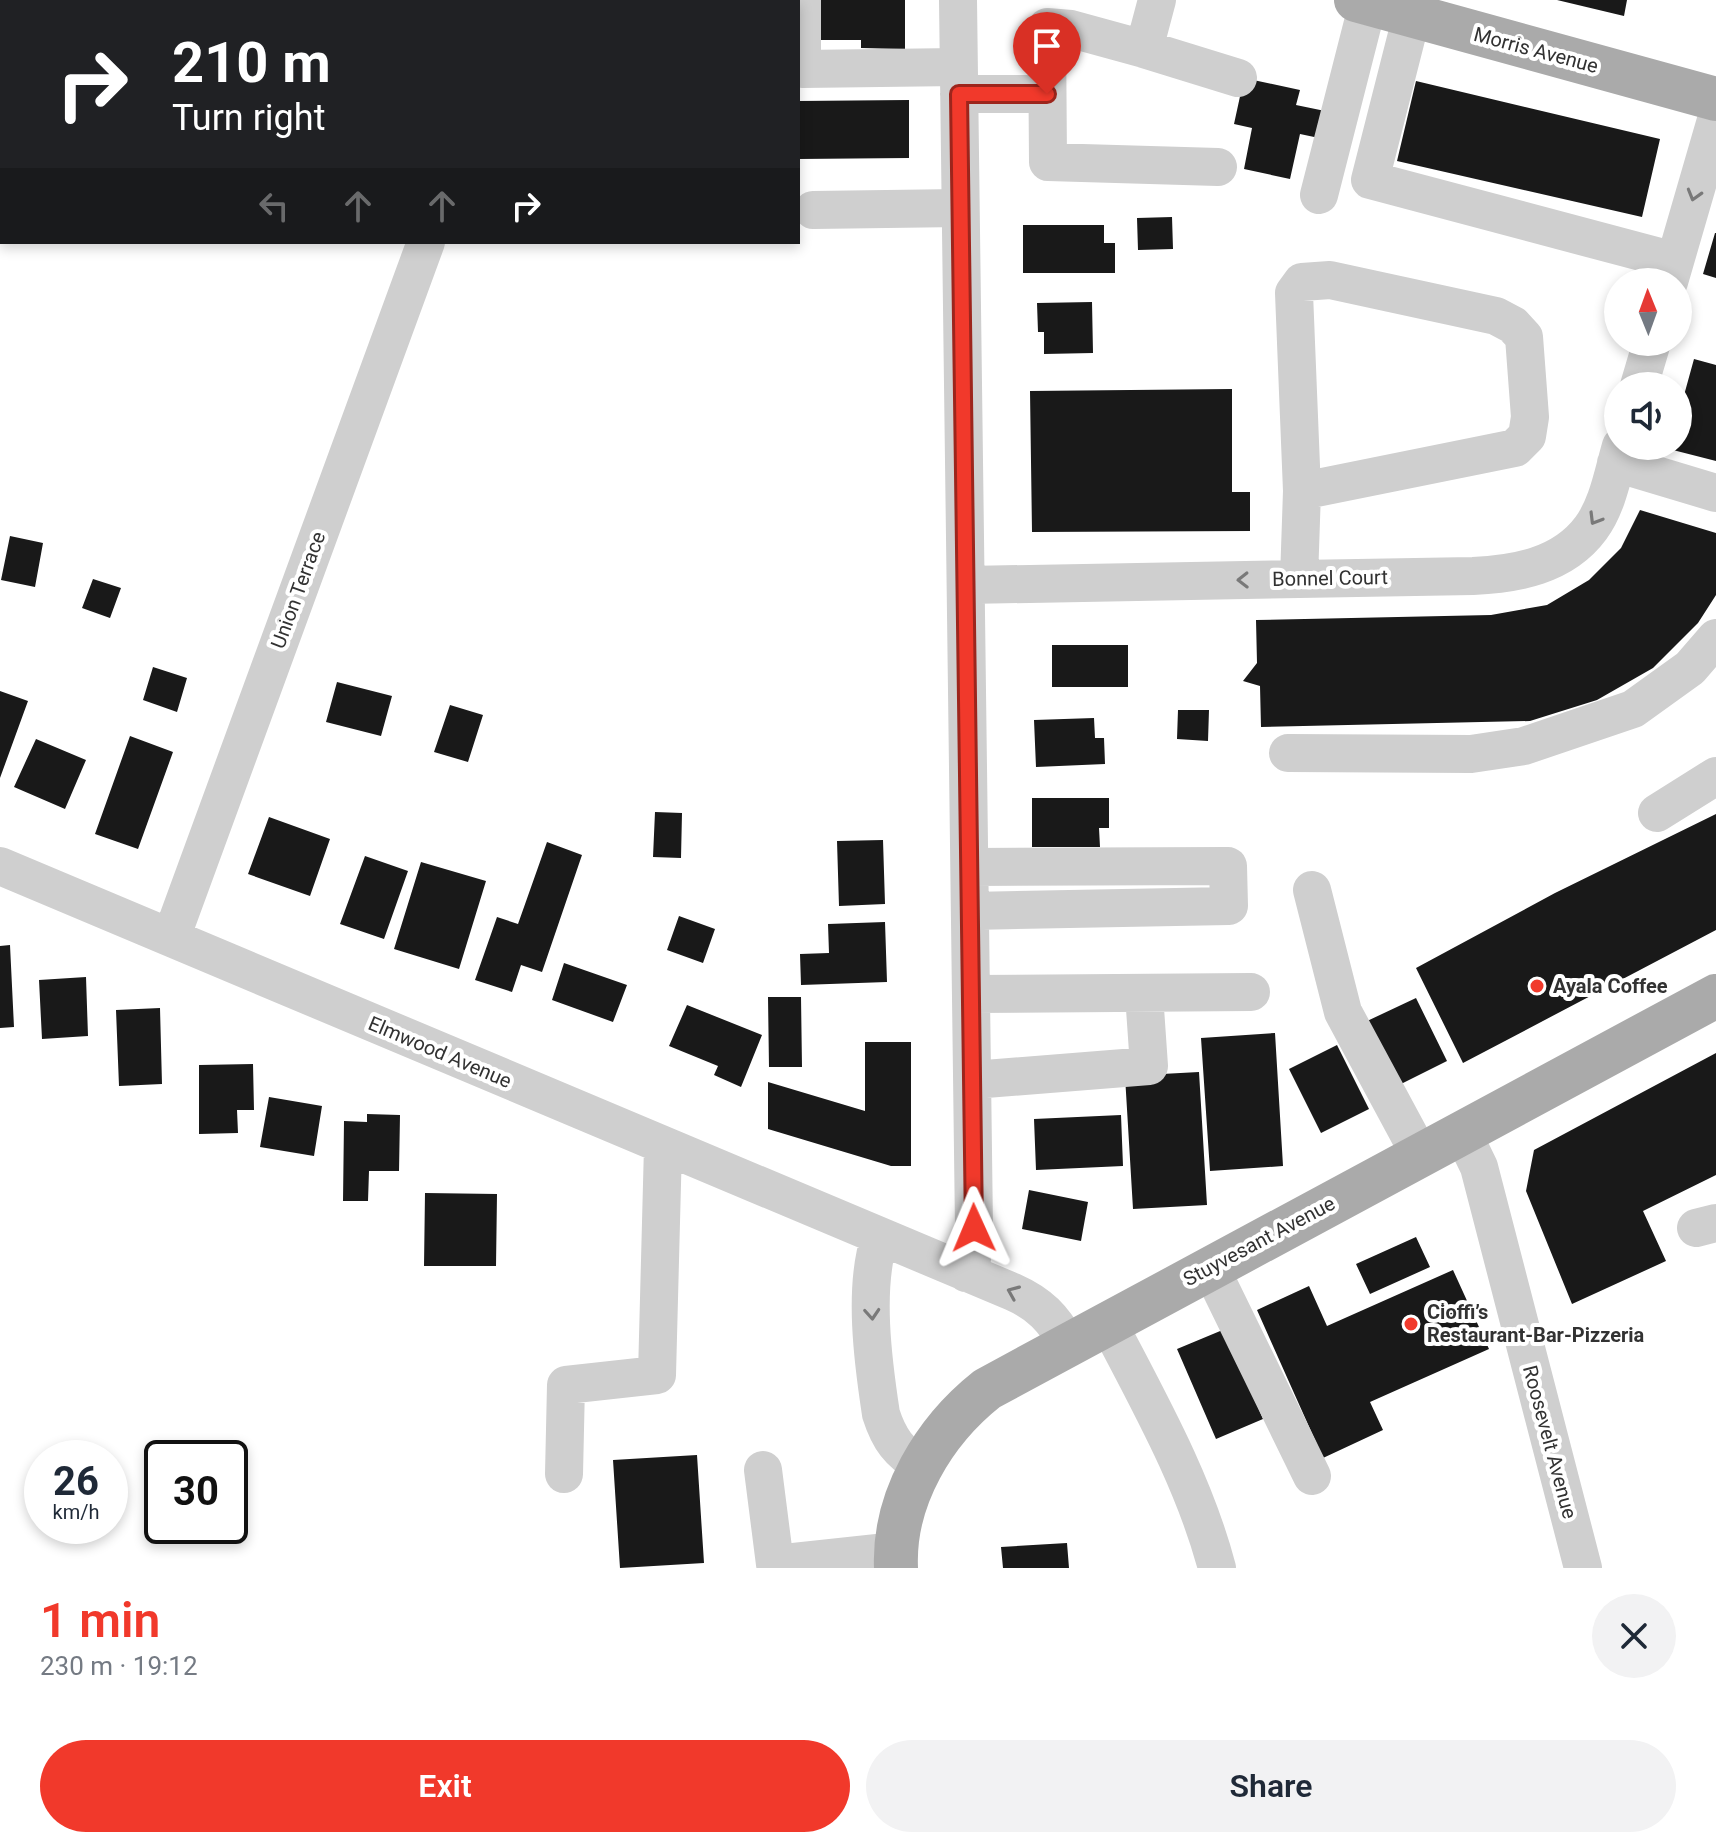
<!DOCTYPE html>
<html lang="en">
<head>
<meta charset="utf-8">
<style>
  :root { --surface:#fff; --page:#f2f2f3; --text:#1f2937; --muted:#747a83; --accent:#f1392b }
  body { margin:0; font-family:Roboto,sans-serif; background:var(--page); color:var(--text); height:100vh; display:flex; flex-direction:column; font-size:30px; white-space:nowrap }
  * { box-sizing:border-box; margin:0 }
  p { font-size:26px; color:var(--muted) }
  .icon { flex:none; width:44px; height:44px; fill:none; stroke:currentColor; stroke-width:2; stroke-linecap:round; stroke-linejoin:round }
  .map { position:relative; height:1568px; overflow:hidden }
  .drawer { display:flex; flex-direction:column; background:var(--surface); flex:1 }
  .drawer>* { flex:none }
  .banner { position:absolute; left:0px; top:0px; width:800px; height:244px; box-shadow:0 4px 12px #0003; background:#202124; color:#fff; overflow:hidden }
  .needle { width:52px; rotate:359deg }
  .buttons { position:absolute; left:1604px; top:268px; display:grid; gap:16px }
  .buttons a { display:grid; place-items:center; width:88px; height:88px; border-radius:50%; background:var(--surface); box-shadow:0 4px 12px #0003; font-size:40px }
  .speed { position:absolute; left:24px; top:1440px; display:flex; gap:16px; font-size:40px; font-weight:700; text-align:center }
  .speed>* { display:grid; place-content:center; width:104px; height:104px; border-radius:50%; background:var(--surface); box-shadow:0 4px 12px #0003; line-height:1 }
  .speed small { font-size:20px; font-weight:400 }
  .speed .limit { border:4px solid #111; border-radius:12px; background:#fff; color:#111 }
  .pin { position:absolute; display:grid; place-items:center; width:68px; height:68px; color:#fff; margin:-82px -34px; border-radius:50% 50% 50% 0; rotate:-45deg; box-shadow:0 0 8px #0007 }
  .pin .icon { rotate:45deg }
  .me { position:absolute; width:88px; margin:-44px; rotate:359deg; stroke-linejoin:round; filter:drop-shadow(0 0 6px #0008) }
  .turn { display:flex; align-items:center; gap:28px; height:168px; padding:0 40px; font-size:36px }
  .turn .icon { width:104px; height:104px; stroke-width:2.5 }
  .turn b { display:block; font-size:56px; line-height:68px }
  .lanes { display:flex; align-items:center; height:76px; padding:0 40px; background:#0003; justify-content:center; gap:40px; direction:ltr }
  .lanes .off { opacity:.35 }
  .round { display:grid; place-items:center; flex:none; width:84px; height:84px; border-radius:42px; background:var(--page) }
  .headline { display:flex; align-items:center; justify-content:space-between; height:136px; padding:0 40px }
  h1 { font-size:48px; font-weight:600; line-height:60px; color:var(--accent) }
  .primary-button { display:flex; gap:16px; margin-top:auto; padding:16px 40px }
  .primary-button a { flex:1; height:92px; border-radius:48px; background:var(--accent); color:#fff; font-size:32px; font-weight:600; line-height:92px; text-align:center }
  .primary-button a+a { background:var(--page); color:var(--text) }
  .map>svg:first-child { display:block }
</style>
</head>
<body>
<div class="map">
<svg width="1716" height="1568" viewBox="0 0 1716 1568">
  <rect width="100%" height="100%" fill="#fff"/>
  <path fill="#191919" d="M815,0h90v49l-44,-1v-8h-46z
    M1557,0h70l-3,16z
    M1244,78l56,12 -4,15 29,6 -6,27 -19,-4 -10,45 -46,-10 8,-41 -18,-4z
    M1416,81l244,58 -18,78 -245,-56z
    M909,100v58l-111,1v-58z
    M1172,217l1,32 -35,1 -1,-32z
    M1023,225h81v18h11v30h-92z
    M1715,233h1v45l-13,-4z
    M1092,302l1,51 -49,1v-22h-6l-1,-29z
    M1694,359l22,6v96l-47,-12 1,-3h8v-29z
    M1232,389v103h18v39l-218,1 -2,-141z
    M1640,510l76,23v62l-18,28 -45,45 -56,32 -67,21 -269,6 -1,-41 -17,-5 14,-18 -1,-43 235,-5 56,-10 42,-25 32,-32z
    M10,536l33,7 -8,44 -34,-7z
    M93,579l28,9 -11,30 -28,-10z
    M1052,645h76v42h-76z
    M153,667l34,11 -10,34 -34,-12z
    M337,682l55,14 -11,40 -55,-14z
    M0,691l28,10 -28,77z
    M450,705l33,10 -15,47 -34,-10z
    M1178,710h31l-1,31 -31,-2z
    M1094,718l1,20h9l1,26 -69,3 -2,-47z
    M130,736l43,16 -35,97 -43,-15z
    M36,739l50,21 -21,49 -51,-22z
    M1032,798h77v30h-10l1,19h-68z
    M655,812l27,1 -1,45 -28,-1z
    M1716,814v116l-253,133 -47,-95 139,-75z
    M269,817l61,22 -20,57 -62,-22z
    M883,840l2,64 -46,2 -2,-65z
    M547,842l35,13 -40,117 -21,-7 -9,27 -37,-12 22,-63 21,7z
    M365,856l43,15 -24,68 -44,-15z
    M421,862l65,19 -27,88 -65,-20z
    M679,916l36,13 -12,34 -36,-13z
    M885,922l2,60 -86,3 -1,-31 29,-1 -1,-29z
    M10,945l4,82 -14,1v-82z
    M564,963l63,22 -14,37 -61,-22z
    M86,977l2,59 -46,3 -3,-59z
    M768,997h33l1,70h-33z
    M1416,998l31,63 -50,25 -32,-64z
    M687,1005l75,30 -21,52 -27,-12 4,-9 -49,-20z
    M160,1008l2,76 -43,2 -3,-76z
    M1275,1033l8,133 -73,5 -9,-133z
    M865,1042h46v124h-20l-123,-37v-47l97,29z
    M1337,1045l32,64 -48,24 -32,-64z
    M1716,1053v122l-73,36 23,50 -94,43 -46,-113 8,-41z
    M253,1064l1,46h-17l1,23 -39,1v-69z
    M1199,1072l8,133 -74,4 -8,-133z
    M269,1097l53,9 -8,50 -54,-9z
    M367,1114l33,1 -1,56h-30l-1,30h-25l1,-80 23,1z
    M1121,1115l2,51 -87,4 -2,-51z
    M1029,1190l59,12 -7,39 -59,-12z
    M425,1193l72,1 -1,72h-72z
    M1416,1237l14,30 -60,27 -14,-30z
    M1453,1270l36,79 -119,53 13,28 -60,28 -66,-148 52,-24 18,40z
    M1225,1329l38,90 -47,20 -39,-90z
    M697,1455l7,108 -84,5 -7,-108z
    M1067,1543l2,25h-66l-2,-21z"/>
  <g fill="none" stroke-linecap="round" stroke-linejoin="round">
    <path stroke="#cfcfcf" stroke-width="38" d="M802,0v69l156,-2
      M958,0l16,1228 -2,31 -6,14
      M1157,0l-13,49 -73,-20 -24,-2 1,135 170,5
      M514,2l1,-2
      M1412,15l-42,165 305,81
      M1144,49l94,29
      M959,94h88
      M1319,195l49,-192
      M813,210l147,-2
      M1669,282l47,-162
      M1639,386l13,-44
      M1616,463l100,30
      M1299,579l3,-88 213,-43 12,-12 3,-19 -6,-80 -11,-12 -17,-9 -166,-36 -28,2 -8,11 8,198
      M967,585l506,-9c43,-2 90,-10 118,-48 17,-23 22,-55 30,-82
      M1288,753l183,1 53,-8 109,-37 57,-41 26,-30
      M1657,813l59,-37
      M0,866l1013,426c27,12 40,26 55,52
      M970,867l258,-1 1,40 -259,5
      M1312,890l31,122 77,143
      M171,938l255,-696
      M971,994l280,-2
      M973,1080l176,-14 -5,-72
      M1462,1132l17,35 104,401
      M1696,1228l20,-5
      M880,1237c-17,50 -7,125 1,177 8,25 18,39 41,52
      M1210,1267l102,209
      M1108,1323c41,79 86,158 109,245
      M763,1470l12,94 121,-13
      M564,1474l2,-89 91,-10 6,-229"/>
    <path stroke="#aaa" stroke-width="44" d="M1356,0l360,99
      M896,1568c-3,-70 38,-137 91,-179l729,-393"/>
  </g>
  <defs><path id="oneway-chevron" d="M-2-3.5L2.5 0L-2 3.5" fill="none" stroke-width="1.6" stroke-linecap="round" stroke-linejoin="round" transform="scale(2)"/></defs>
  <g stroke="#797979">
    <use href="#oneway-chevron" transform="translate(1694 195) rotate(106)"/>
    <use href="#oneway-chevron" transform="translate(1595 519) rotate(121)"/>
    <use href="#oneway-chevron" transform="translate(1243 580) rotate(179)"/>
    <use href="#oneway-chevron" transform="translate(1013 1292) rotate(-157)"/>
    <use href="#oneway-chevron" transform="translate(872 1314) rotate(86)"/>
  </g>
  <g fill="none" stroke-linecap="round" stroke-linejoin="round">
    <defs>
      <path id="route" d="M974,1228l-15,-1134h88"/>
    </defs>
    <use href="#route" stroke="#9d251c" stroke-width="20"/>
    <use href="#route" stroke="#f1392b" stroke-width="14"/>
  </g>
  <g fill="#f1392b" stroke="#fff" stroke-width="3">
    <circle cx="1537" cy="986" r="8"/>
    <circle cx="1411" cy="1324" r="8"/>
  </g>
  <g text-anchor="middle" stroke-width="8" stroke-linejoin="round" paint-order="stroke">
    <g font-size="20" fill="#323232" stroke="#fff">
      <text transform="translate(1536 50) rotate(15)" y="7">Morris Avenue</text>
      <text transform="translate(1330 578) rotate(-1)" y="7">Bonnel Court</text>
      <text transform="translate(298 590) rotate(-70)" y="7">Union Terrace</text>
      <text transform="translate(440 1052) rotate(23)" y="7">Elmwood Avenue</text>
      <text transform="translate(1259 1241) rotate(-28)" y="7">Stuyvesant Avenue</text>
      <text transform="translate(1550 1442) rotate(75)" y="7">Roosevelt Avenue</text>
    </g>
    <g font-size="20" font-weight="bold" fill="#323232" stroke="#fff" text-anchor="start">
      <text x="1553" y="993">Ayala Coffee</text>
      <text x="1427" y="1319">Cioffi’s<tspan x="1427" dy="23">Restaurant-Bar-Pizzeria</tspan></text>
    </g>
  </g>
</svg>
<div class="buttons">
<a><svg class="needle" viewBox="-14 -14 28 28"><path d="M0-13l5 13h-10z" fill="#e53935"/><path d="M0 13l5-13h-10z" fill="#747a83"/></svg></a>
<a><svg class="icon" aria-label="sound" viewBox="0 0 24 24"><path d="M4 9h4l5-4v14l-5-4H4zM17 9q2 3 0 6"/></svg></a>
</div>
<div class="speed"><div>26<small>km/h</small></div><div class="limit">30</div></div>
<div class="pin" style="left:1047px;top:94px;background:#d93025"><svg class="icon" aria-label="arrive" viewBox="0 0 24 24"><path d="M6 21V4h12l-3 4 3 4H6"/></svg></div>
<svg class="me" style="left:974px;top:1228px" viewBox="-20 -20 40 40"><path d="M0-17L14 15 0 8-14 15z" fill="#f1392b" stroke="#fff" stroke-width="4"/></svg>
<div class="banner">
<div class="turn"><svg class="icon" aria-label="right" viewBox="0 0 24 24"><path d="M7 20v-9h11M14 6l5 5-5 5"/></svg><div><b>210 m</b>Turn right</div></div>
<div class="lanes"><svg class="icon off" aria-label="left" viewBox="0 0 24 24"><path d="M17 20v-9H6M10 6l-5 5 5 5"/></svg><svg class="icon off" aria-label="ahead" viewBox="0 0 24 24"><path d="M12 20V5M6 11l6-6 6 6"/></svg><svg class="icon off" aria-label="ahead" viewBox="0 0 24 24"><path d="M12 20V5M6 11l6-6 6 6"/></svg><svg class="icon" aria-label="right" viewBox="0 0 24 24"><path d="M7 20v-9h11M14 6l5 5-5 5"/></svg></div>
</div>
</div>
<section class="drawer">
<div class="headline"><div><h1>1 min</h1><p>230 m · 19:12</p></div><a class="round"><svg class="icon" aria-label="close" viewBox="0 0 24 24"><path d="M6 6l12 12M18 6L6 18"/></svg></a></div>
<div class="primary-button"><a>Exit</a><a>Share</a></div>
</section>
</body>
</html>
